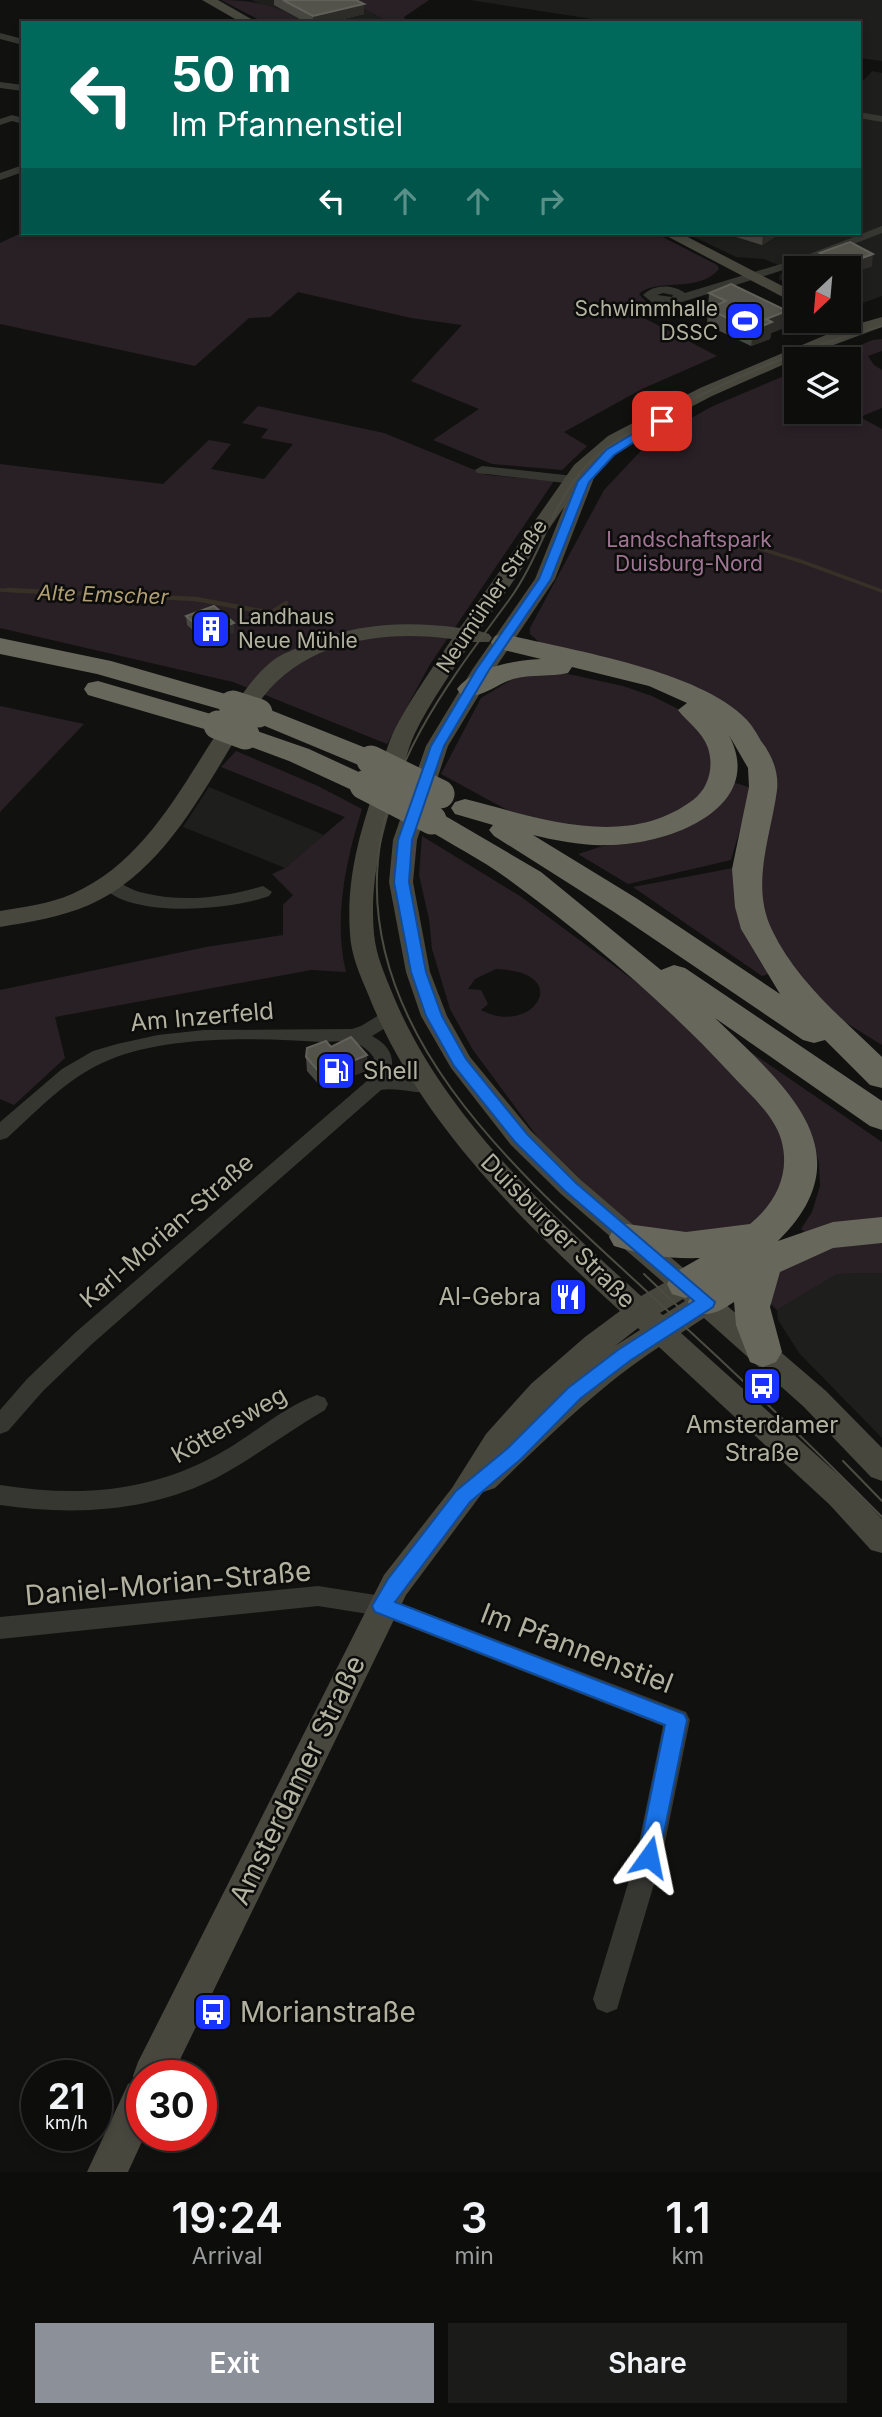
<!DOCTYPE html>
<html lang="en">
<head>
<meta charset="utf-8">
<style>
  :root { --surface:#0d0d0c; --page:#1b1b1a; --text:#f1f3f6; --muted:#9a9c9d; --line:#2d2d2d; --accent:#8c9099 }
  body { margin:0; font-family:Inter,sans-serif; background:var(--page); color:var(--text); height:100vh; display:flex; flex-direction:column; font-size:26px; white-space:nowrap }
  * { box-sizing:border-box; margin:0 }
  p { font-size:23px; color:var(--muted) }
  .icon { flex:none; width:38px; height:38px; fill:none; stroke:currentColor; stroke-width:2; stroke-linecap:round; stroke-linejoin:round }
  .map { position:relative; height:2172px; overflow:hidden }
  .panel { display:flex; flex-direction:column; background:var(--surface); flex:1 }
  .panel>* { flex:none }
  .hud { position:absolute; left:21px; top:21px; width:840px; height:214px; border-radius:0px; box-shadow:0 4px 10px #0003,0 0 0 2px var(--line); background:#00695c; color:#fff; overflow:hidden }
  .needle { width:46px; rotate:206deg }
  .controls { position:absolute; left:784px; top:256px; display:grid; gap:14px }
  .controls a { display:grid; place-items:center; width:77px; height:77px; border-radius:0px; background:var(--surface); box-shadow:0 4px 10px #0003,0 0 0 2px var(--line); font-size:35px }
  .speed { position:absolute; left:21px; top:2060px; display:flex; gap:14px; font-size:35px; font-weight:700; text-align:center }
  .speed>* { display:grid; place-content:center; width:91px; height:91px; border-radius:50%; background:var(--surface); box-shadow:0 4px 10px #0003,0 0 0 2px var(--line); line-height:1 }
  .speed small { font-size:18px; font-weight:400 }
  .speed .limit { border:10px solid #d22; background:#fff; color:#111 }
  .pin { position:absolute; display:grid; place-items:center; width:60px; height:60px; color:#fff; margin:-30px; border-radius:14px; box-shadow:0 4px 10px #0006 }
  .me { position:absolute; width:77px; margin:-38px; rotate:12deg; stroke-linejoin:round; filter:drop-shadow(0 0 5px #0008) }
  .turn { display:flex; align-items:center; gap:24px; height:147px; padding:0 35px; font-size:32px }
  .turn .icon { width:91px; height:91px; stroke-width:2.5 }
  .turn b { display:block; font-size:49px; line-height:60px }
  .lanes { display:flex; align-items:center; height:66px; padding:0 35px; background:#0003; justify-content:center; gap:35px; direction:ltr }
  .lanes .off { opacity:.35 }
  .eta { display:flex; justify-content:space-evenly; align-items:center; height:119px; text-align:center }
  .eta b { font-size:42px; font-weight:600; line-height:49px }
  .button { display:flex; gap:14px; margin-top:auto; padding:14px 35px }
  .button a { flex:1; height:80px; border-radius:0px; background:var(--accent); color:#fff; font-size:28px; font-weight:600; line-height:80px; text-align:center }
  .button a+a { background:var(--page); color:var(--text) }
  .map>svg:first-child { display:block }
</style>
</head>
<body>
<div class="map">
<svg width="882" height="2172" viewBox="0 0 882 2172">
  <rect width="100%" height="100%" fill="#111110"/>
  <path fill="#1e1e1c" d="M251,0h95l45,23h-84z
    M470,0h412v61l-23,-3v-35h-241z
    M872,71l10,2v223l-33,12v-40h-53v21l-17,-10 1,-5 7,-5 -23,-10 -28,-2 -50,-24h173v-152h4z
    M209,787l115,48 -39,33 -102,-41z
    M882,1273v165l-83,-85 -21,-33 -1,-10 60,-36z"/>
  <path fill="#292026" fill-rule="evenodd" d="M221,0c36,0 55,6 86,23h-42z
    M346,0h83l-25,17 3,6h-16z
    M23,232l632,1 62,32 2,4c-21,25 -62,8 -80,25l8,9 21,6 -24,9 73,38 -75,33 -78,43 23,14 -25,24 -70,-6 -59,-24 46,-31 -68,-28 51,-56 -51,-7 -113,-26 -28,25 -21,1 -54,48 -195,-42v-81z
    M882,339v12l-14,5 6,9 8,5v38l-22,9 22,12v616l-55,-34 -25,-25 -35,-57 -9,-47 15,-95 -51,-82 -186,-61 2,-3 -8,-7v-6l74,-138 47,-50 62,-34 83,-35v40h53v-52h-24l48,-19z
    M258,406l126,27 103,42 67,6 -125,185 -42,78 -154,-62 -233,-54v-164l163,20 46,-44 22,4 -20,25 53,10 29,-35 -32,-6 7,-9 -26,-6z
    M559,672l64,14 29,10 28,14 30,30 1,39 -18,25 -45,21 -52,6 -83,-18 -72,-39 40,-76 35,-21z
    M0,706l84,18 -84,88z
    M236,751l82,35 44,23c-16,51 -29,110 -16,163l-35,-2 -256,47 10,41 -51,47 -14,-6v-109l206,-43 77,-12v-30l10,-10 -21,-21 13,-6 60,-51 -124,-50z
    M732,782l20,6 -21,72 -103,24 -50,-30 34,-11 65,-13 18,-7 15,-11z
    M422,836l98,60 116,86 47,39 85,86 24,55 -29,56 -25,14 -64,10 -49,-20 -86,-83 -66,-89 -23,-41 -18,-60 -3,-30 -10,-44zM496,969c80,2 37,69 -15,41l7,-6 -7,-14 -13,-1 7,-10z
    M733,868l35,106 -6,2 -129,-89z
    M736,1042l146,100v77l-74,16 -7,-6 11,-17 8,-26 -1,-23 -8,-27z
    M882,1240v33l-45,1 -60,36 -17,-17c33,-45 71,-45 122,-53z"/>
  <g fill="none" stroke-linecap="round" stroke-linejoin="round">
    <path stroke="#363026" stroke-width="3.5" d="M669,538h56l78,24 79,29
      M0,590l46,2"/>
    <path stroke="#363026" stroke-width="4.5" d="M8,590l188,9 75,14 15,-10"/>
    <path fill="#363731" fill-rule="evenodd" d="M132,19l4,4h-10z
      M0,33l23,6v6l-23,-6z
      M0,82l23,3v6l-23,-3z
      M859,112l23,4v6l-23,-4z
      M12,115l11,3v6l-11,-3 -12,4v-6z
      M23,165v7l-23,8v-7z
      M882,226v7l-80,31 -126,40h-22l-11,-9c11,-11 30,-11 42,-2l109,-33zM663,293l10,2 -1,2 -15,-2z
      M482,466l101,11 7,4 -7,4 -106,-12 -2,-3z
      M109,879c12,3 23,12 35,14 41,10 80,4 119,-7l9,6 -3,4c-38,14 -141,24 -169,-12z
      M389,1009l7,2 2,4 -11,12 -15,9c17,9 24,21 18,39l47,6 3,5 -3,5c-17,5 -37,-4 -56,-1l-289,254 -49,47 -35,40 -8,3v-24l27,-31 49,-47 292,-252 6,-22c-4,-7 -12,-13 -21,-16 -9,-2 -22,0 -32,0 -65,-4 -151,-7 -212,18 -40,16 -71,50 -102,78l-7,2v-18l62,-53 31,-18 24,-7 41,-9 46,-5 148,-1 9,-3z
      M317,1395l8,3 3,6 -3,6c-36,21 -69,46 -105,66 -68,36 -145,40 -220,29v-20c83,13 156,7 229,-37 28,-17 57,-42 88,-53z
      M318,1586l64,10 304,116 4,8 -28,137 -45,152 -10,4 -10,-4 -4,-10 43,-142 27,-131 -282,-110 -63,-10 -318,33v-22z"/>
    <path fill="#47473e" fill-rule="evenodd" d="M202,0h16l40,23h-16z
      M661,233h19l116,60v11z
      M882,317v10l-86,32 -84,37 -92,48 -32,29 6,5 -39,101 -61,91 -46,76 -31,94 -4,42 17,90 17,44 23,41 61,74 50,49 245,211 56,57v33l-11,-4 -67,-70 -100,-89 -23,15 171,154 30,32v34l-11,-3 -41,-45 -171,-158c-61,40 -112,91 -164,141l-12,4 -77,103 -234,481h-30v59h3l-17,37h-41l41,-88 7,-3 -2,-5 5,-14 246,-487 68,-87 34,-54 45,-50 54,-47 35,-26c-99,-91 -202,-190 -252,-317 -8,-19 -17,-39 -18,-60 -4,-56 10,-103 28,-155 5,-15 8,-31 15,-46 14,-29 40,-66 59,-94 -68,-9 -144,1 -189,58 -51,71 -88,170 -174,208 -28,12 -59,17 -89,22v-16c24,-4 49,-7 72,-17 71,-31 107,-103 147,-164 15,-23 30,-50 52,-68 11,-9 25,-13 38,-19 50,-20 98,-22 151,-15l114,-163 34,-29 92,-48 140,-59zM564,507l-29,72 -63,91 -46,76 -33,94 -4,42 17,90 15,44 30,52 60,77 50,49 103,89 -23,13c-94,-85 -199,-182 -248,-301 -8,-20 -17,-39 -19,-61 -5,-54 9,-105 26,-156 5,-14 8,-31 15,-45 15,-31 37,-61 56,-91h18l3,-4 -3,-4 -10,-3zM683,1299l2,2 -22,14 -3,-2zM638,1328l2,2 -25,16z"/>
    <path fill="#68675c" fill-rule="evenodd" d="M504,634c66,16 195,36 242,85 6,6 11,15 15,22 11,14 18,31 16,49 -6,46 -27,95 -5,140 25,52 70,88 110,127v31l-12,-3 -45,-45 -11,3 -11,-3 -189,-128 -120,-76 -5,-6 4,-5 -38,-11 -4,-6 4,-6 10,-3c72,18 160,52 228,1 16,-12 21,-33 15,-52 -6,-17 -20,-25 -30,-38l9,-7 -38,-17 -77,-19 -4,6c-18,4 -37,1 -55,6 -18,6 -32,21 -52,16l-4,-6c16,-22 60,-29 84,-30l-46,-11 -4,-6 4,-6zM726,730l22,38 1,19 -17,82 3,38 6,22 39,65 -144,-96 -103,-63c25,6 50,11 75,10 62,0 164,-39 118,-115z
      M0,638l111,23 132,38 4,6 -4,6 -10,2 -136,-39 -97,-20z
      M98,681l130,38 4,6 -4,6 -10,2 -130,-38 -4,-6 4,-6z
      M258,705l123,49 4,6 -4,6 -10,2 -10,-2 -113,-47 -4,-6 4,-6z
      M245,727l64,22 65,30 4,6 -4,6 -10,3 -10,-3 -65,-30 -54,-20 -4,-6 4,-6z
      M432,811l10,3 99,58 120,98 13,-5 11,3 197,133v29l-12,-4 -155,-108c67,65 154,134 63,223l55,-19 49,-5v26l-49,5 -53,24 -10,35 12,45 -6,10 -13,5 -13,-5 -14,-37 -2,-23c-15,10 -24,15 -41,10l-5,-10 3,-6 -6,2 -13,-4 -5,-10 5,-10 28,-16c-30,1 -58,-3 -86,-12l-5,-9 5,-9 13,-4 59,8 64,-8c26,-21 41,-51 31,-85 -8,-26 -34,-47 -52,-67 -66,-71 -142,-135 -221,-193 -27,-20 -58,-35 -86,-53l-5,-6 5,-6z"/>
    <path stroke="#4c4c43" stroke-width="2" d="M882,326c-76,20 -151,52 -220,89 -26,14 -54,28 -75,50 -35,37 -47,93 -78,135 -57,78 -122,160 -131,260 -18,191 167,335 291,452 73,67 144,135 213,205
      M644,1274l48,46
      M843,1461l39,40"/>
    <path stroke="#68675c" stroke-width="29" d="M233,705l25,8
      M218,725l27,10
      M371,760l69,34
      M364,785l68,35"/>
  </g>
  <path fill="#474641" d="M274,0h82l8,4v10l-37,9h-20l-33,-18z
    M723,233h58l-19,12z
    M820,253l52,13 -23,8v-6h-26l-5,-3z
    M709,293l77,34 -15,6 -1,6 -19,7 -44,-21z
    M186,616l48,16 -28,10 -19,-17z
    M306,1057l62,13 -46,18 -15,-17z"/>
  <path fill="#2d2c29" d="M364,4v10l-37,9h-14v-7z
    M763,233h18l-19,12z
    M873,254l-1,12 -23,8v-6h-7l1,-3z
    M787,311l-1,16 -15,6 -1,6 -19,7 2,-16 13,-11z
    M234,623v9l-28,10v-9z
    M367,1055l1,15 -46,18 -1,-14z"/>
  <path fill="#53524b" stroke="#626159" stroke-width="2" d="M283,0h73l8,4 -51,12z
    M850,242l23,12 -30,11 -23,-12z
    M731,284l56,27 -21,8 6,3 -19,8 -45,-21 18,-8 -17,-8z
    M214,606l20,17 -28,10 -20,-17z
    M351,1037l16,18 -46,19 -15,-17 1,-9 19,-7 5,6z"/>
  <path fill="#1a73e8" stroke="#114b97" stroke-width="2" d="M658,419l9,2 -53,34 -25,27 -38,97 -62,91 -45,76 -32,94 -3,42 17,90 16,44 24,43 61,75 49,49 139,119 -2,5 -82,53 -50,38 -60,61 -51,43 -75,100 289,112 3,6 -28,137 -3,7 -7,3 -8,-3 -3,-7 27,-132 -290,-113 -3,-6 16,-27 68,-88 52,-43 60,-60 50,-38 76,-49 -129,-110 -50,-49 -61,-76 -28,-50 -15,-44 -17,-90 4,-42 33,-94 45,-76 63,-91 39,-98 28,-31z"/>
  <defs>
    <symbol id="stadium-square" viewBox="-11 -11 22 22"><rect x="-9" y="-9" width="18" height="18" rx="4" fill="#1a32ff" stroke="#0c0c0b"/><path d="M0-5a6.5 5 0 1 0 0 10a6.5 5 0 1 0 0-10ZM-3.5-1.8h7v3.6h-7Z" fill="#fff"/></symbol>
    <symbol id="building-square" viewBox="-11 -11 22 22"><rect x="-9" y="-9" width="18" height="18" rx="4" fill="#1a32ff" stroke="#0c0c0b"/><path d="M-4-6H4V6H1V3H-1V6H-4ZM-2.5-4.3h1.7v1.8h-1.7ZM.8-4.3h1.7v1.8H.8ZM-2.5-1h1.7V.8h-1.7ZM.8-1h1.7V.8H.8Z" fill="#fff"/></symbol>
    <symbol id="fuel-square" viewBox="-11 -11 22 22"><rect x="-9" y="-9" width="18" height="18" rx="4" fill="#1a32ff" stroke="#0c0c0b"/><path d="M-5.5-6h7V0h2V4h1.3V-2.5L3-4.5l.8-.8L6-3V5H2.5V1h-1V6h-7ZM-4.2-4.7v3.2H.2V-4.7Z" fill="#fff"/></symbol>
    <symbol id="restaurant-square" viewBox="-11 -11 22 22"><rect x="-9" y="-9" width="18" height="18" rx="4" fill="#1a32ff" stroke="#0c0c0b"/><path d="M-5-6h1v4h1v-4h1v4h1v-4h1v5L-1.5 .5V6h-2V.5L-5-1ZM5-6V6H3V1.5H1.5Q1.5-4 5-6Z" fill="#fff"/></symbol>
    <symbol id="bus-square" viewBox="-11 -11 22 22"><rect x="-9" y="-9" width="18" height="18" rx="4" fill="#1a32ff" stroke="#0c0c0b"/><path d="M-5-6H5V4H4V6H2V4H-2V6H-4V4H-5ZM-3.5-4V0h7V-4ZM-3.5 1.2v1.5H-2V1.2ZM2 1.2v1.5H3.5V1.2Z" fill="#fff"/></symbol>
  </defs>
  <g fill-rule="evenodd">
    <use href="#stadium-square" x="723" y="299" width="44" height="44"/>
    <use href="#building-square" x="189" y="607" width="44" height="44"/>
    <use href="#fuel-square" x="314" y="1049" width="44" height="44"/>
    <use href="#restaurant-square" x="546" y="1275" width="44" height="44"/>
    <use href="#bus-square" x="740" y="1364" width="44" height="44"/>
    <use href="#bus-square" x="191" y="1990" width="44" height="44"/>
  </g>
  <g text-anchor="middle" stroke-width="5" stroke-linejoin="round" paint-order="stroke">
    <g font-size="21" fill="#b3b2a0" stroke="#0c0c0b" text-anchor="end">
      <text x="718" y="316">Schwimmhalle<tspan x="718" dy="24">DSSC</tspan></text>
      <text x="238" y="624" text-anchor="start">Landhaus<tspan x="238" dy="24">Neue Mühle</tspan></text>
    </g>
    <g font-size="21" fill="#a07594" stroke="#0c0c0b">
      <text x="689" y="547">Landschaftspark<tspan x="689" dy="24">Duisburg-Nord</tspan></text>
    </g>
    <g font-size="21" font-style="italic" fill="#b29f73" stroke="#0c0c0b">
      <text transform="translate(103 595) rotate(2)" y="7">Alte Emscher</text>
    </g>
    <g font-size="21" fill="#b3b2a0" stroke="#0c0c0b">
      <text transform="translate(492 596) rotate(-56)" y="7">Neumühler Straße</text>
    </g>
    <g font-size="24" fill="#b3b2a0" stroke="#0c0c0b">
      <text transform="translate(202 1017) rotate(-5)" y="8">Am Inzerfeld</text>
      <text transform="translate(167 1231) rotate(-41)" y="8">Karl-Morian-Straße</text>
      <text transform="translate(558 1231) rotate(45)" y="8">Duisburger Straße</text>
      <text transform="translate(229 1425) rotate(-30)" y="8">Köttersweg</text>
    </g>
    <g font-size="24" fill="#b3b2a0" stroke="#0c0c0b" text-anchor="start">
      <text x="363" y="1079">Shell</text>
      <text x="541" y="1305" text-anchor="end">Al-Gebra</text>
      <text x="762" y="1433" text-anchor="middle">Amsterdamer<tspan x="762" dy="28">Straße</tspan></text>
    </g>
    <g font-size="28" fill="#b3b2a0" stroke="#0c0c0b">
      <text transform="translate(168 1583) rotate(-5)" y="10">Daniel-Morian-Straße</text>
      <text transform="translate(577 1648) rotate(21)" y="10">Im Pfannenstiel</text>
      <text transform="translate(297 1780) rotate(-64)" y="10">Amsterdamer Straße</text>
    </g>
    <g font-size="28" fill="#b3b2a0" stroke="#0c0c0b" text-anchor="start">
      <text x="240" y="2022">Morianstraße</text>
    </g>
  </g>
</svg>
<div class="controls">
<a><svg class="needle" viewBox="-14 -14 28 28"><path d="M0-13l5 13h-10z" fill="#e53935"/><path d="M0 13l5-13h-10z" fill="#9a9c9d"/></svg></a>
<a><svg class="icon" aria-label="layers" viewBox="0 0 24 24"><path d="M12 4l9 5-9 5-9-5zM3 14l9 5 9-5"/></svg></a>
</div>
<div class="speed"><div>21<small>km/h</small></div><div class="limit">30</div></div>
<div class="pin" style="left:662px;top:421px;background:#d93025"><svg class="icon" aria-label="arrive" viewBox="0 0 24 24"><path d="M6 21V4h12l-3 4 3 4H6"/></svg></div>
<svg class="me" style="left:649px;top:1857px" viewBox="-20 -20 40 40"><path d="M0-17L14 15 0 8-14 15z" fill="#1a73e8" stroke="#fff" stroke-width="4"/></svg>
<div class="hud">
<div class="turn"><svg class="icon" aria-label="left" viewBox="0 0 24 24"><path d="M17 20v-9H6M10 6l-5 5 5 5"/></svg><div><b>50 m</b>Im Pfannenstiel</div></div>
<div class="lanes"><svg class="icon" aria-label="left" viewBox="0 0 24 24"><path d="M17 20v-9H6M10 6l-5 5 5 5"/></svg><svg class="icon off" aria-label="ahead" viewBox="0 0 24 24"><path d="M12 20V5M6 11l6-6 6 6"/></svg><svg class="icon off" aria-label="ahead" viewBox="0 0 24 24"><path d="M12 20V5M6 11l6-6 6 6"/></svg><svg class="icon off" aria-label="right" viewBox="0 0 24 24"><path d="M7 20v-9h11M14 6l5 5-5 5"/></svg></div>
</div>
</div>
<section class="panel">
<div class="eta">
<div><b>19:24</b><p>Arrival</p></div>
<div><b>3</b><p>min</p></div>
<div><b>1.1</b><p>km</p></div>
</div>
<div class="button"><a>Exit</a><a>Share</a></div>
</section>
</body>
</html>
